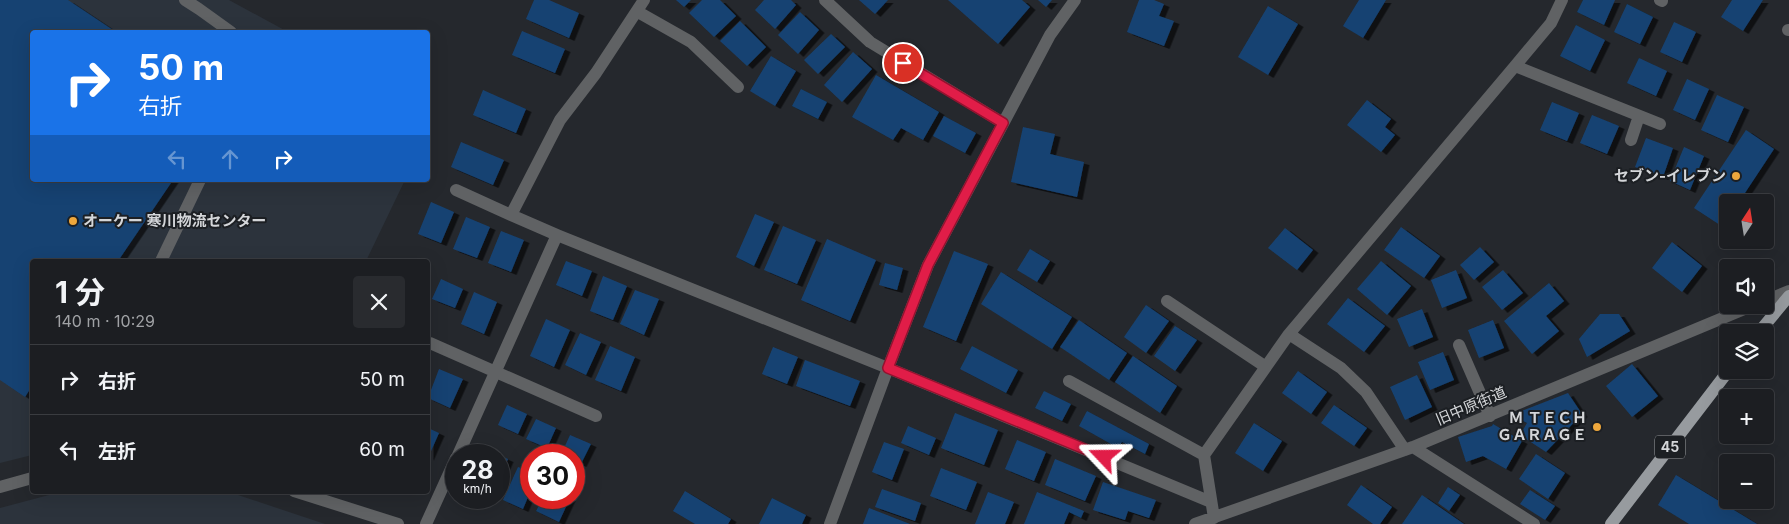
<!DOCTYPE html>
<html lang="ja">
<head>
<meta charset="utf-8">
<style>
  :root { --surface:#1c1e22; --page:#292b2f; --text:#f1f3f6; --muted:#a0a2a5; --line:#3a3c40 }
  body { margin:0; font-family:Inter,"Noto Sans JP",sans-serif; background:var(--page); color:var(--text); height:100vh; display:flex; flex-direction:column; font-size:19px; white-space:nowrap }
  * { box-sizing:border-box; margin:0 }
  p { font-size:16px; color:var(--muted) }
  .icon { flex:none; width:28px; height:28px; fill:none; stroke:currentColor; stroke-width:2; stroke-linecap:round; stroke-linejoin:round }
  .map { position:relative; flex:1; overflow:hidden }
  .panel { position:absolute; left:30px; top:259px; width:400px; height:235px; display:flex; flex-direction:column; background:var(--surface); border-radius:5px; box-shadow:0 5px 20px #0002,0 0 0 1px var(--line) }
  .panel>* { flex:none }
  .top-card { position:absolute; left:30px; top:30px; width:400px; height:152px; border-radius:5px; box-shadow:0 5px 20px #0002,0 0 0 1px var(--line); background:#1a73e8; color:#fff; overflow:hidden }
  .needle { width:32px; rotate:12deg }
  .controls { position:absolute; left:1719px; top:194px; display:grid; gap:10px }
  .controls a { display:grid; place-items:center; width:55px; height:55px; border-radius:5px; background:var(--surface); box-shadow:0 5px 20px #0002,0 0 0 1px var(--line); font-size:25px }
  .speed { position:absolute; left:445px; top:444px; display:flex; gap:10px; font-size:25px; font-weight:700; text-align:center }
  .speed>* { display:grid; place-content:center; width:65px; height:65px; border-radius:50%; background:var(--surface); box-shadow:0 5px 20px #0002,0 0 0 1px var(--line); line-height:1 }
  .speed small { font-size:12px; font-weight:400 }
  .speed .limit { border:8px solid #d22; background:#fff; color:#111 }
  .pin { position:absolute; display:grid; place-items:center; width:42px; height:42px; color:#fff; margin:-21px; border:2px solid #fff; border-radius:50%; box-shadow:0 1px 5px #0007 }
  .me { position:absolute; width:55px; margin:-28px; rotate:293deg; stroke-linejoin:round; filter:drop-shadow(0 0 4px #0008) }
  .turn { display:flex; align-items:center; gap:18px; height:105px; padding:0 25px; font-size:22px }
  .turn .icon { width:65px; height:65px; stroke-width:2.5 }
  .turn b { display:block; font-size:35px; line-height:42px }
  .lanes { display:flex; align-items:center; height:48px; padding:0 25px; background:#0003; justify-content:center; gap:25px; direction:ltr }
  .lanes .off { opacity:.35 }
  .round { display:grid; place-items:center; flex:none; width:52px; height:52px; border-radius:5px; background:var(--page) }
  .headline { display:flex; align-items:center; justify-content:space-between; height:85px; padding:0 25px }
  h1 { font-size:30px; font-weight:700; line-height:38px }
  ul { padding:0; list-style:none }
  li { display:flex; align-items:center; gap:15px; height:70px; padding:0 25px; border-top:1px solid var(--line) }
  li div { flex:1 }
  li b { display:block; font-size:19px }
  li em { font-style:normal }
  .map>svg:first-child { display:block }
</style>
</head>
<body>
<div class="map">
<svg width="1789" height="524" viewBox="0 0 1789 524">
  <defs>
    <filter id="shadow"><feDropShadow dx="5.5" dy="3" stdDeviation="0" flood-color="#0009"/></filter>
  </defs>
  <rect width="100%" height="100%" fill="#25282d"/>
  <path fill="#2c333c" d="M0,0h229l59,32h-256v148h373l-39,81h-334v194l-32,8z
    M64,491h154l14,2 93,31h-325v-16z"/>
  <path fill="#164272" filter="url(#shadow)" d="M0,0h68l48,32h-84v148h141l-55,81h-86v125l-7,11 -25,-17z
    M534,0h15l30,13 -10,25 -43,-19z
    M676,0h15l-7,7z
    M702,0h18l16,16 -22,21 -25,-24z
    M764,0h27l5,5 -21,24 -20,-19z
    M859,0h29l-13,14z
    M948,0h74l8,7 -32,37z
    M1038,0h14l-6,7z
    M1139,0h15l10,4 -5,12 15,5 -10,25 -37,-14z
    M1359,0h27l-23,38 -20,-12z
    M1583,0h32l-11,25 -27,-13z
    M1732,0h31l-20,31 -22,-14z
    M1627,4l26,13 -13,27 -26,-12z
    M1268,6l30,18 -30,51 -30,-18z
    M800,12l19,18 -21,24 -20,-19z
    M740,21l26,26 -19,19 -27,-25z
    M1674,22l22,10 -14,30 -22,-10z
    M1576,25l29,15 -15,31 -30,-15z
    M522,31l43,18 -10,24 -43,-18z
    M831,34l14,13 -27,27 -14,-14z
    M853,52l19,17 -30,33 -18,-17z
    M771,56l25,15 -21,35 -25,-15z
    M1639,58l28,13 -11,25 -29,-13z
    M876,75l63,37 -16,28 -22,-12 -8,12 -41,-23z
    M1687,79l22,10 -14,31 -22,-10z
    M801,89l26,13 -9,17 -26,-13z
    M483,90l43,19 -10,24 -43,-18z
    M1717,95l27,12 -16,35 -27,-12z
    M1367,100l24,19 -6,8 10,8 -14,17 -34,-27z
    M1552,102l27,11 -12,28 -27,-11z
    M1592,115l27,11 -12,28 -27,-11z
    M944,116l32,17 -11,20 -32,-17z
    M1023,127l32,7 -5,20 34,8 -7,35 -66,-15z
    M1746,130l28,19 -35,53h-11v18l-5,7 -29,-19z
    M1646,138l27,10 -10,29 -28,-10z
    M461,142l43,18 -11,25 -42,-18z
    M1684,147l20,9 -14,34 -20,-9z
    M431,202l23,10 -13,31 -23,-9z
    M755,214l19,8 -20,44 -18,-9z
    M466,217l24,10 -13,31 -24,-9z
    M783,226l33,14 -19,44 -33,-14z
    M1401,227l39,29 -16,22 -40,-28z
    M1285,228l28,22 -16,20 -29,-22z
    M501,231l23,9 -13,32 -23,-9z
    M827,239l49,21 -26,61 -49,-21z
    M1672,242l30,24 -20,26 -30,-24z
    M1480,247l14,15 -20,18 -14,-15z
    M1030,249l20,12 -13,21 -20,-12z
    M954,251l34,13 -32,77 -33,-14z
    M566,261l26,10 -10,25 -26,-11z
    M1381,261l30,25 -24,29 -30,-26z
    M885,263l18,5 -6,22 -18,-5z
    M1456,270l11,28 -25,10 -11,-28z
    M1503,270l20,23 -21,17 -20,-23z
    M1001,272l71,45 -20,32 -71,-45z
    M603,276l24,10 -14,34 -23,-9z
    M441,279l22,10 -8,19 -23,-9z
    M1549,283l15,18 -18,15 13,15 -27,23 -28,-33z
    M635,290l24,9 -15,36 -24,-11z
    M474,292l23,10 -13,32 -23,-10z
    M1348,298l37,28 -21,26 -37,-28z
    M1146,305l23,16 -23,32 -22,-16z
    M1422,309l11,28 -24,10 -12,-28z
    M1600,314h19l11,17 -43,26 -8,-18z
    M546,319l24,11 -16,37 -24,-11z
    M1079,320l48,33 -18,27 -49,-33z
    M1493,320l11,28 -25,10 -11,-28z
    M1175,326l22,14 -22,31 -21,-15z
    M580,333l21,9 -15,33 -21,-10z
    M610,346l25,11 -14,34 -26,-11z
    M972,346l46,24 -12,23 -46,-24z
    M773,347l25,10 -11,27 -25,-10z
    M1443,352l11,28 -24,10 -12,-28z
    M1133,356l44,30 -17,27 -45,-31z
    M805,360l55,21 -10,25 -54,-20z
    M1632,364l26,32 -26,21 -26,-31z
    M439,369l24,10 -13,29 -22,-10z
    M1298,371l29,21 -16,22 -29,-21z
    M1417,375l15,32 -27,13 -15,-33z
    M1044,391l27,13 -9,17 -27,-13z
    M1568,393l14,21 -36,38 -26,-17 7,-12 -16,-8z
    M507,405l20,9 -9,20 -20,-9z
    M1334,405l33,23 -13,18 -33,-23z
    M1087,411l62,33 -4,10 -23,-12 -4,6 -39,-22z
    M955,413l43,17 -14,35 -43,-17z
    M536,419l20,9 -9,20 -21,-9z
    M1254,423l28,18 -19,30 -28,-18z
    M1493,424l29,17 -16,28 -23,-13 -17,6 -8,-25 34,-11z
    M908,426l28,12 -7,17 -28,-12z
    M428,428l11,5 -11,25z
    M570,435l21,9 -10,20 -7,-3v-6h-13z
    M1017,440l29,12 -12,29 -29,-12z
    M884,442l20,7 -12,31 -20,-8z
    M1536,454l29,19 -17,26 -29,-20z
    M499,455l9,4 -9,21z
    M1055,459l41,17 -11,25 -40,-16z
    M518,467l13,5v18l-8,19 -20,-9z
    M941,468l36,14 -11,28 -36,-14z
    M1676,475l81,49h-68l-31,-19z
    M1103,482l53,18 -7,18 -21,-7 -3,9 -32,-10z
    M1361,485l31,22 -12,17h-7l-26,-19z
    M1448,487l12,8 -11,16 -11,-8z
    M882,489l39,14 -6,18 -40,-14z
    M1530,490l25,16 -10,14 -25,-16z
    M685,491l46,28 -3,5h-33l-22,-13z
    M988,492l26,10 -9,22h-30z
    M1037,492l47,19 -3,7 -12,-6 -5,12h-40z
    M1422,495l42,29h-62z
    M543,498h27l-11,24 -23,-11z
    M772,498l34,17 -4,9h-43z
    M869,508l41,16h-47z"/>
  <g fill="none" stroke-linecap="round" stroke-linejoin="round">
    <path stroke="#606264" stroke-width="12" d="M185,0l14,9 32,23
      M644,0l-48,73 -36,47 -49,95 46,20 331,133 323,134
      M825,0l45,42 133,81
      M1660,0l2,1
      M638,12l53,30 47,45
      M1788,30h1
      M1515,66l145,58
      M1631,140l8,-24
      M456,190l55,25
      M161,261l39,-81
      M1167,301l99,66
      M1765,301l24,-10
      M1289,334l52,34 25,24 39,58
      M430,343l166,73
      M1459,345l31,71
      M1069,381l135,74
      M1413,447l121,77
      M458,455l99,-220
      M0,487l32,-9
      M294,491l104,33
      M1214,518l-10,-63 85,-121 226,-268 36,-43 11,-23
      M426,524l30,-66
      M830,524l58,-156 40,-103 122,-230 25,-35
      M1195,524l218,-77 341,-142"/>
    <path stroke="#979b9f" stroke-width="12" d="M1759,332l30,-36
      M1611,524l118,-154"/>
  </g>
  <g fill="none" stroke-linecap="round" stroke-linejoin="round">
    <defs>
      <path id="route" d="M903,63l100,60 -75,142 -40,103 216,89"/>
    </defs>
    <use href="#route" stroke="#92132f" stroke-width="12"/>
    <use href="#route" stroke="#e11d48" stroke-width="9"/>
  </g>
  <g fill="#eea73c" stroke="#1c1f23" stroke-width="2">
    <circle cx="1736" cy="176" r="5"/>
    <circle cx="73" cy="221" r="5"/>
    <circle cx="1597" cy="427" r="5"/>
  </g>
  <g text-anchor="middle" stroke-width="4" stroke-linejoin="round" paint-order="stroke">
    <rect fill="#1c1f23" stroke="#9d9fa2" stroke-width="1" x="1655" y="435.5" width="30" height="23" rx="4"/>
    <g font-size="14" font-weight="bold" fill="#d4d6d9">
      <text x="1670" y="452">45</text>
    </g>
    <g font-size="15" font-weight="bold" fill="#d4d6d9" stroke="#1c1f23" text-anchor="end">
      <text x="1726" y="181">セブン-イレブン</text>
      <text x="83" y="226" text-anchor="start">オーケー 寒川物流センター</text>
      <text x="1587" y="423">Ｍ ＴＥＣＨ<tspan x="1587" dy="17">ＧＡＲＡＧＥ</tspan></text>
    </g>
    <g font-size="15" fill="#d4d6d9" stroke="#1c1f23">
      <text transform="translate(1471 406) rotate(-23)" y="5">旧中原街道</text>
    </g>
  </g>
</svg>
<div class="controls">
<a><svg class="needle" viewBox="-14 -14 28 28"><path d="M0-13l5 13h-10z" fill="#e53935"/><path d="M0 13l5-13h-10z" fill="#a0a2a5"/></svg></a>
<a><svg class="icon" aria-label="sound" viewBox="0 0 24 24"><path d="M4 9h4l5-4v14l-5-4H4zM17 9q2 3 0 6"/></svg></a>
<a><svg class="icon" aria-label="layers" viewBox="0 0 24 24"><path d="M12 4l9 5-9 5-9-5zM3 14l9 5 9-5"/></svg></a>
<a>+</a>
<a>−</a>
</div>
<div class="speed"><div>28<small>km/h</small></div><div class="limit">30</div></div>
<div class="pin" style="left:903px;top:63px;background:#d93025"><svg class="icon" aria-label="arrive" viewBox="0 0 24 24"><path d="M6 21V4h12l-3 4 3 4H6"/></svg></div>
<svg class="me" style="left:1104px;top:457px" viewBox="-20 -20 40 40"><path d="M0-17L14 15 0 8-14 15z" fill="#e11d48" stroke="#fff" stroke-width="4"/></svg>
<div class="top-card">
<div class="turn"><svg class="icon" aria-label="right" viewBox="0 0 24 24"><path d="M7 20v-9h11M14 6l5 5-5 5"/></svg><div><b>50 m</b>右折</div></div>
<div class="lanes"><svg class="icon off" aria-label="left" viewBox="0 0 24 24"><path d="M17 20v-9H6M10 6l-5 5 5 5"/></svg><svg class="icon off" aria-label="ahead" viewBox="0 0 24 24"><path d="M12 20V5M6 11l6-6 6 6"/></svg><svg class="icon" aria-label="right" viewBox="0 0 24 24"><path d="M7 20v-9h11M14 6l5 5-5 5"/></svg></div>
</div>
<section class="panel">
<div class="headline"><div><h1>1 分</h1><p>140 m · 10:29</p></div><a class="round"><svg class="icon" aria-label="close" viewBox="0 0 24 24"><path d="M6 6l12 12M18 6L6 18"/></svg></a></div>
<ul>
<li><svg class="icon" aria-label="right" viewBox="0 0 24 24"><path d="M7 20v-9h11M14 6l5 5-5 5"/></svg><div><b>右折</b></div><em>50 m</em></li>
<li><svg class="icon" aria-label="left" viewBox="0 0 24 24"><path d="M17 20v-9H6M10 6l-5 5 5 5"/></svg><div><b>左折</b></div><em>60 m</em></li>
</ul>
</section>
</div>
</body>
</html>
